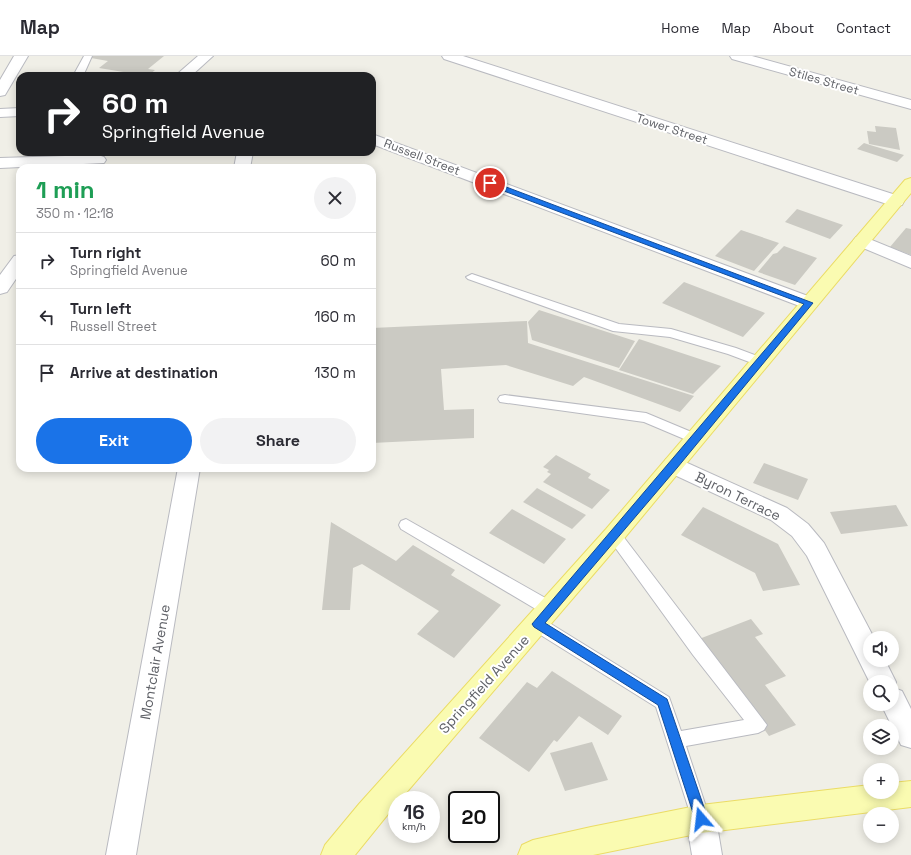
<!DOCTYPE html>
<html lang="en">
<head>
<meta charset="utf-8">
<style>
  :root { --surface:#fff; --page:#f2f2f3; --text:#2b2b33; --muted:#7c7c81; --line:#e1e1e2; --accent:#1a73e8 }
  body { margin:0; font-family:"Space Grotesk",sans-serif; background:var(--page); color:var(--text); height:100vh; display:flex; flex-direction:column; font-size:15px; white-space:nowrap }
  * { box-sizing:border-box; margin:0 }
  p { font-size:13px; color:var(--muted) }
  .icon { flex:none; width:22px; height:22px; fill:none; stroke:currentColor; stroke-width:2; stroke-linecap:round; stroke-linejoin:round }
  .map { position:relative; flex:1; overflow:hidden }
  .sheet { position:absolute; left:16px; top:108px; width:360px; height:308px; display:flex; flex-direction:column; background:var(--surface); border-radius:12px; box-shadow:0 2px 10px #0003 }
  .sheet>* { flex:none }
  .hud { position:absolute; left:16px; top:16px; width:360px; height:84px; border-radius:12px; box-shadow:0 2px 10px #0003; background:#202124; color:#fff; overflow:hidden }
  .buttons { position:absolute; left:863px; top:575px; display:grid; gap:8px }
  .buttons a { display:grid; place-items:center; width:36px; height:36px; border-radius:50%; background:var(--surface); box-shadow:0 2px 10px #0003; font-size:20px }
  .speed { position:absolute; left:388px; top:735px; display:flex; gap:8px; font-size:20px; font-weight:700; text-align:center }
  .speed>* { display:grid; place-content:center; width:52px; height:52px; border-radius:50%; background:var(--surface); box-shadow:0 2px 10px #0003; line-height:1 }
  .speed small { font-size:10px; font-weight:400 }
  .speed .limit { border:2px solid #111; border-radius:6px; background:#fff; color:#111 }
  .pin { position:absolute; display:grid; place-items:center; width:34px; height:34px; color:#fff; margin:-17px; border:2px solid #fff; border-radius:50%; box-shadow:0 1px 4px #0007 }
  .me { position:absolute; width:44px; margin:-22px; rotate:343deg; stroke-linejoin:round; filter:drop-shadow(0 0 3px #0008) }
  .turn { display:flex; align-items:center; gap:14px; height:84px; padding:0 20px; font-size:18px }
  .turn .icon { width:52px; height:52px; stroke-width:2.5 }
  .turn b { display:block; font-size:28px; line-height:34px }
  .round { display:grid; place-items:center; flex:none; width:42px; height:42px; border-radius:21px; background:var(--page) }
  .overview { display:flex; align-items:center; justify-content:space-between; height:68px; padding:0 20px }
  h1 { font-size:24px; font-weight:700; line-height:30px; color:#1e9e55 }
  .cta { display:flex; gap:8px; margin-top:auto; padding:8px 20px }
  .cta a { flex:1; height:46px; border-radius:24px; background:var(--accent); color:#fff; font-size:16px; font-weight:700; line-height:46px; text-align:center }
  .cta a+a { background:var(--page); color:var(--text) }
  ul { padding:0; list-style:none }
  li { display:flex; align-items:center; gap:12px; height:56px; padding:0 20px; border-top:1px solid var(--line) }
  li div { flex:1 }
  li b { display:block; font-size:15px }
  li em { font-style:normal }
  header { display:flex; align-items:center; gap:24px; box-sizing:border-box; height:56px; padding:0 20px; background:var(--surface); border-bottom:1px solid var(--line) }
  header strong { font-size:19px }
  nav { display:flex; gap:22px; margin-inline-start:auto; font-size:14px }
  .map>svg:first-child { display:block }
</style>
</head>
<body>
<header>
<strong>Map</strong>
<nav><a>Home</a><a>Map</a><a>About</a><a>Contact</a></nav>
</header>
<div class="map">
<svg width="911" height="799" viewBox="0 0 911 799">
  <rect width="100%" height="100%" fill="#f0efe7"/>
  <path fill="#cbcac3" d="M92,0h72l-16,13 7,1 -7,6 -49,-8 9,-7 -17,-3z
    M875,70l21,2 4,22 -31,-6 -2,-13 9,1z
    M864,87l6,2 34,10 -7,7 -40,-13z
    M797,153l46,16 -13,14 -45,-17z
    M906,172l5,1v26l-21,-8z
    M741,174l38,13 -25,28 -39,-15z
    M784,190l33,12 -22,27 -37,-13 15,-18 4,-1z
    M684,226l81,31 -22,24 -81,-34z
    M539,254l96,31 -16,27 -87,-28 -4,-18z
    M527,265l1,22 166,53 -14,16 -96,-35 -11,9 -67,-21 -65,4 3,41 30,-1v29l-102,5v-115z
    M639,283l82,27 -28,28 -74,-24z
    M556,399l35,19 -3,4 22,12 -18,19 -49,-27 8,-8 -4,-2 2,-2 -6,-3z
    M764,407l44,16 -10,21 -45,-17z
    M537,432l49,27 -14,14 -49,-27z
    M896,449l12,21 -67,8 -11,-22z
    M703,451l75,37 22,41 -37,6 -8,-18 -74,-38z
    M512,453l54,30 -22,25 -55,-31z
    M331,466l65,39 17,-16 42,25 -4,5 50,30 -47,53 -37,-24 22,-23 -77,-47 -9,4 -3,42h-28z
    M751,563l12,15 -8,3 31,39 -21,9 31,40 -27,11 -70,-97z
    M552,615l70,45 -14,19 -29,-19 -22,26 -3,-2 -25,32 -50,-34 48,-56 10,6z
    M592,686l16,38 -43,11 -15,-38z"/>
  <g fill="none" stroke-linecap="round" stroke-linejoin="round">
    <defs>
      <path id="lane" d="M84,0h8l-9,20h-10z
        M472,218l147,50 52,5 65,19 29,11 1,3 -1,3 -5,1 -32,-12 -58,-17 -57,-6 -145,-52 -2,-2z
        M505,339l141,18 55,23 2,3 -2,3 -5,2 -52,-22 -144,-20 -2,-3 2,-3z
        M406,463l150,85 2,5 -2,5 -6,1 -6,-1 -143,-85 -2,-4 2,-4z
        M614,473l5,2 148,194 -3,5 -6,3 -72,13 24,73 -2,6 -7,3 -7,-3 -2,-6 -36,-112 -125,-78 -2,-5 2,-5 6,-2 6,2 126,78 12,34 63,-11 -51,-65 -84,-116 -3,-4 3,-4z"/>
      <path id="street" d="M14,0h14l-23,39 -5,1v-16z
        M198,0h15l-22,20h-16z
        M442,0h21l439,141 2,4 -2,4 -6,1 -6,-1 -446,-146z
        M730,0h22l159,44v9l-179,-50z
        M20,52v8l-20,1v-8z
        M372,78l444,165 2,4 -2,4 -7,2 -7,-2 -430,-163z
        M237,96h16l-3,16h-16z
        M98,99l6,2 2,3 -2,3 -104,5v-10z
        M862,180l49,20v12l-55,-23 -3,-4 3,-4z
        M20,199v18l-13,19 -7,2v-19l14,-19z
        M674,401l113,51 21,16 16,19 50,95h-4v22h15l11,22 -2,6 8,3 9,18v39l-10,-3 -20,-41h11v-22l-22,1 -63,-127 -15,-20 -21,-16 -105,-49 -3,-6 3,-6z
        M178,412h22l-64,387h-30z
        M701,749l10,4 5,10 6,36h-30l-6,-36 5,-10z"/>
      <path id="primary" d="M911,122v15l-289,348 -222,259h-3v3l-42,52h-34l4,-10 34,-41 247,-275 299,-349z
        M911,725v26l-210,26 -108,22h-75l4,-10 11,-5 58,-13 110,-22 169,-20v7h22v-9z"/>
    </defs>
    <use href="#lane" stroke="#b9bac0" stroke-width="2"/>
    <use href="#street" stroke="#b9bac0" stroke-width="2"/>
    <use href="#primary" stroke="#ebdc65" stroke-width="2"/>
    <use href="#lane" fill="#fff" fill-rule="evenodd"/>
    <use href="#street" fill="#fff" fill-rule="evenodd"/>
    <use href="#primary" fill="#fafbb1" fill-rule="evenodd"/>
  </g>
  <path fill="#1a73e8" stroke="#114b97" d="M488,126h5l320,121 -136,165 -132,155 122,76 41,120 -2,4 -5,2 -4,-2 -2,-4 -37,-114 -124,-78 -2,-3 272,-320 -316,-119z"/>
  <g text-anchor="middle" stroke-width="4" stroke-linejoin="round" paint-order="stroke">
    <g font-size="12" fill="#5e6066" stroke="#fff">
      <text transform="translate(824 25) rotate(16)" y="4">Stiles Street</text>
      <text transform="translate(672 73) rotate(18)" y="4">Tower Street</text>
      <text transform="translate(422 101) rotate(21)" y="4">Russell Street</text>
    </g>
    <g font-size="14" fill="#5e6066" stroke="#fff">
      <text transform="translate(738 440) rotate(26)" y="5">Byron Terrace</text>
      <text transform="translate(155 606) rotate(-80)" y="5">Montclair Avenue</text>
      <text transform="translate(484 628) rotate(-48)" y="5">Springfield Avenue</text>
    </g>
  </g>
</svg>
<div class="buttons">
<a><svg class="icon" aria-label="sound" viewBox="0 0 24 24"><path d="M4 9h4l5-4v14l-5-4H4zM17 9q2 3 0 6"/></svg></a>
<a><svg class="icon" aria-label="search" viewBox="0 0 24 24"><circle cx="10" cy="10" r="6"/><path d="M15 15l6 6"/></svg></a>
<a><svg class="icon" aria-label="layers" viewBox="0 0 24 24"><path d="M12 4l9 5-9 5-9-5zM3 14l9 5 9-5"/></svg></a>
<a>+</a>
<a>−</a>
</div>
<div class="speed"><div>16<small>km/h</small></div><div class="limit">20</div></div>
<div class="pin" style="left:490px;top:127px;background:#d93025"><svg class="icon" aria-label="arrive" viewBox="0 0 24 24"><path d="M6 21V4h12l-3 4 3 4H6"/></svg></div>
<svg class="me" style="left:701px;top:763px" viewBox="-20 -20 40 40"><path d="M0-17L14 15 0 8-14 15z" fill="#1a73e8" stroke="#fff" stroke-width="4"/></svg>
<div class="hud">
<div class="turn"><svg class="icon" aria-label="right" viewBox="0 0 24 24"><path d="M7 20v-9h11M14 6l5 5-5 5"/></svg><div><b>60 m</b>Springfield Avenue</div></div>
</div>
<section class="sheet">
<div class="overview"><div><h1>1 min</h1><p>350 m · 12:18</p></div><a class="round"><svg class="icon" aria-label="close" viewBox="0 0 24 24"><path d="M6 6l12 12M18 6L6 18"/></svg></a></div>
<ul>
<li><svg class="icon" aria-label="right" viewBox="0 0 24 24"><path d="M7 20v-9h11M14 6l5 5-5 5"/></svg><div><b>Turn right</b><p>Springfield Avenue</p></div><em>60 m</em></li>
<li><svg class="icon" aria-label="left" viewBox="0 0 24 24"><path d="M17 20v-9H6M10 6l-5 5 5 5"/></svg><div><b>Turn left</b><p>Russell Street</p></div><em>160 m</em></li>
<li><svg class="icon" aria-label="arrive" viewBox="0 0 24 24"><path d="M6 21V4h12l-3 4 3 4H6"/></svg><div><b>Arrive at destination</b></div><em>130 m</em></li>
</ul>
<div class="cta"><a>Exit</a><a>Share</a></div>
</section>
</div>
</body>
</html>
